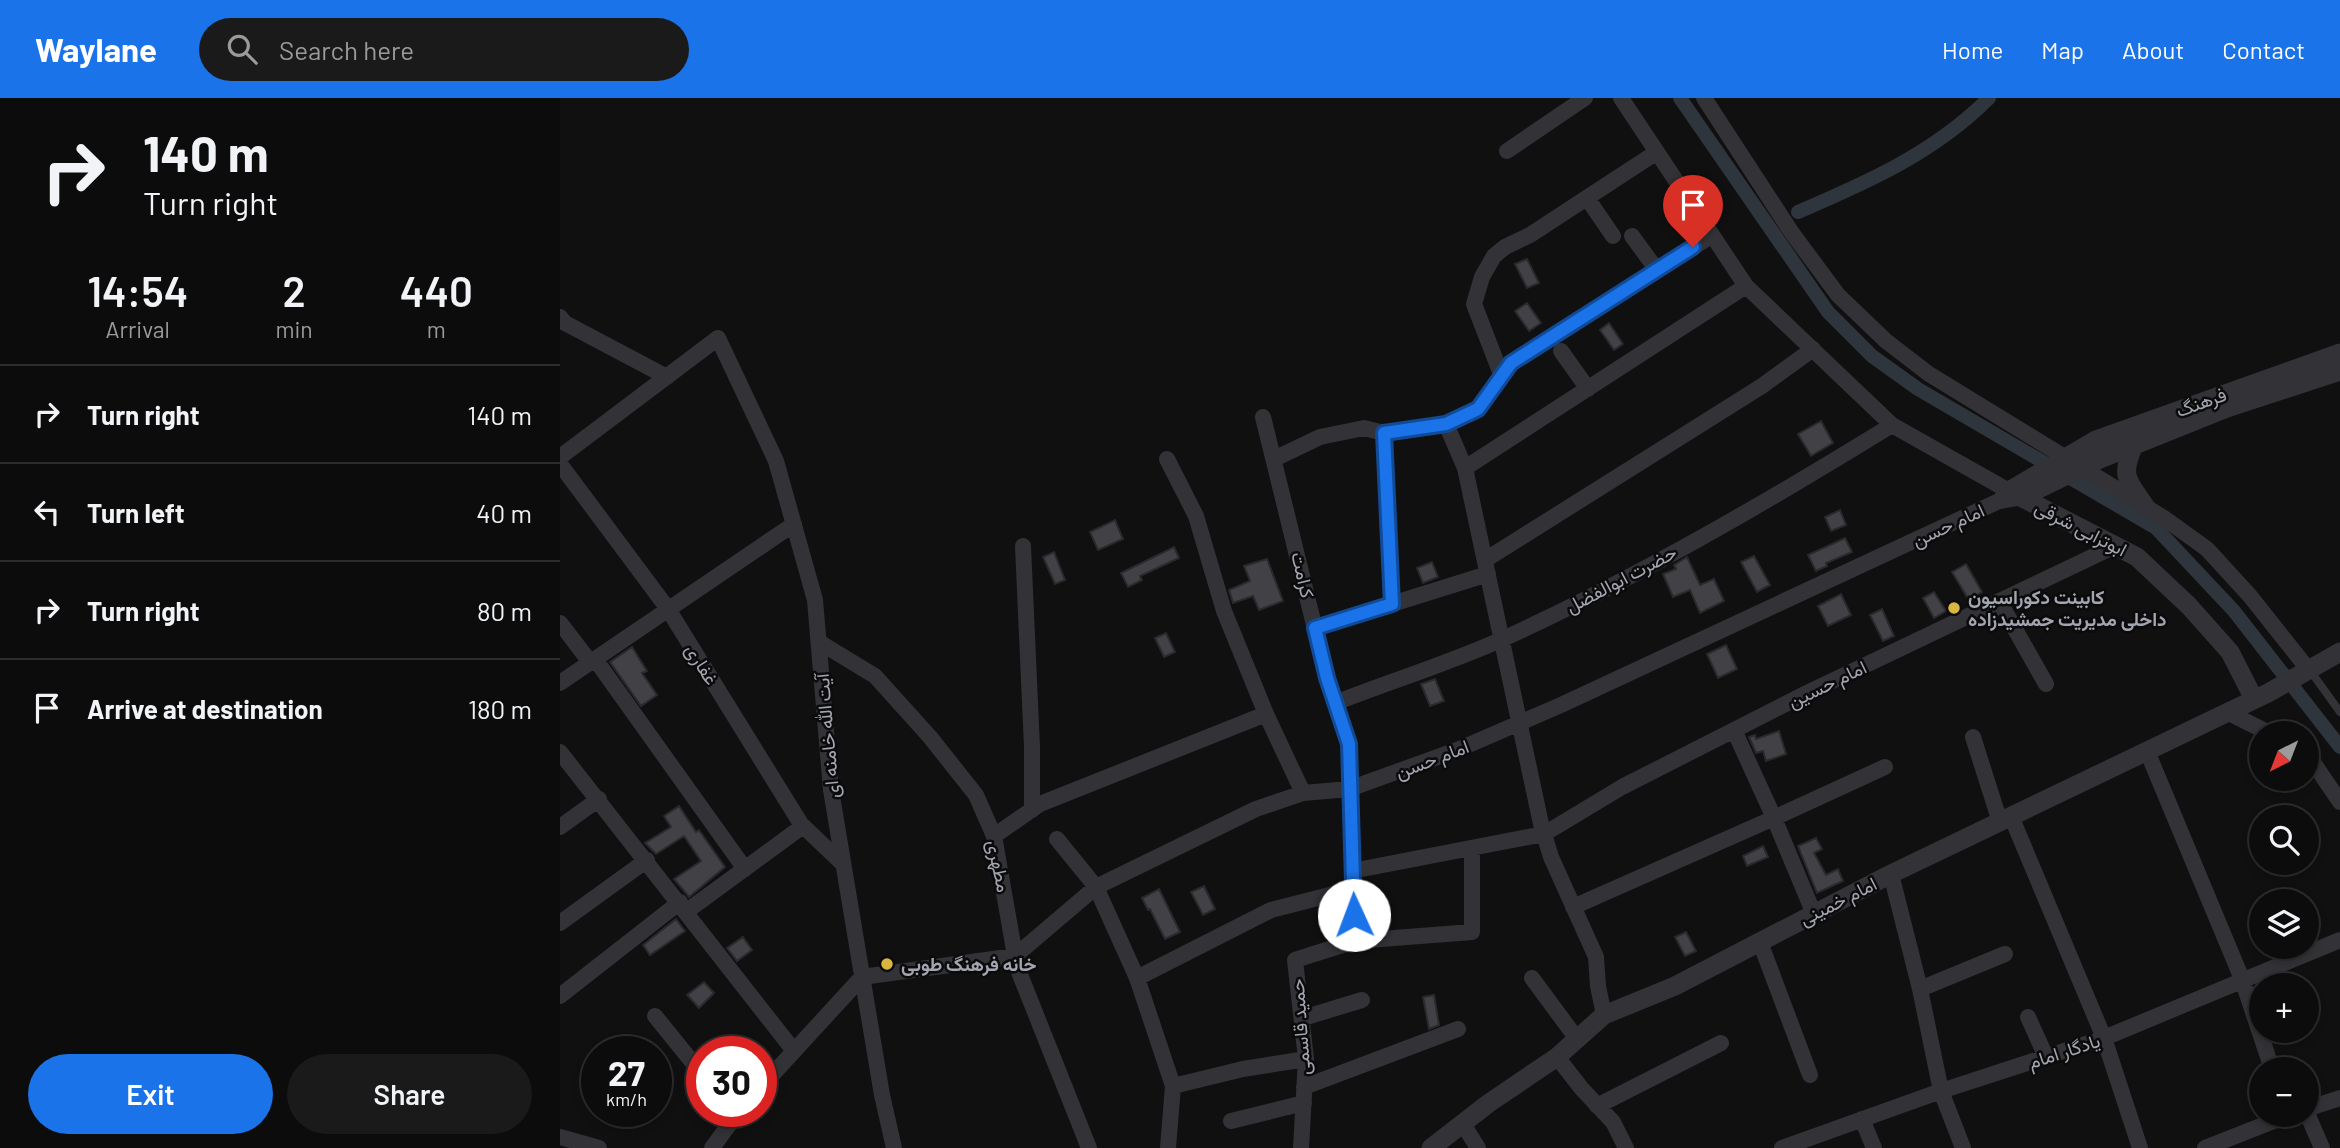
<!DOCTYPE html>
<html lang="en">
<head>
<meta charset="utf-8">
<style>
  :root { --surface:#0c0c0d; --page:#1a1a1b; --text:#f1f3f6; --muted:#9a9b9d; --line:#2c2c2e; --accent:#1a73e8 }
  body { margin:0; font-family:Barlow,Vazirmatn,sans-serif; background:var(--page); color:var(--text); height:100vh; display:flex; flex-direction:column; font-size:26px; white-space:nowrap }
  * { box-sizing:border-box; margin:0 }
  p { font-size:23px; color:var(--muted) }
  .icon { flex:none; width:38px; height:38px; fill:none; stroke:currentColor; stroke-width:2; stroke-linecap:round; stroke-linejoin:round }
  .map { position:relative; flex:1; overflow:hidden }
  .side { display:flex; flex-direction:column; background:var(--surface); width:560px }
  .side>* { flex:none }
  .guide { background:#0c0c0d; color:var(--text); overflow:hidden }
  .needle { width:46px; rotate:222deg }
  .buttons { position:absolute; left:1689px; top:623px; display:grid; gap:14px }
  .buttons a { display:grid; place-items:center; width:70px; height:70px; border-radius:50%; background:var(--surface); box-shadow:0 4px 10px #0003,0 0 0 2px var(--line); font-size:35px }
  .speed { position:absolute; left:21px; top:938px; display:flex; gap:14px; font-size:35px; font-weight:700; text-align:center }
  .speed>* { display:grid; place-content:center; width:91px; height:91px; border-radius:50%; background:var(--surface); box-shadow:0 4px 10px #0003,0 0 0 2px var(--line); line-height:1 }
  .speed small { font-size:18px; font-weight:400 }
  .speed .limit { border:10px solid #d22; background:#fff; color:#111 }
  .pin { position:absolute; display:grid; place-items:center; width:60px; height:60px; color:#fff; margin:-72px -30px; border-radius:50% 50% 50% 0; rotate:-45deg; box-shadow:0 0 7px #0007 }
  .pin .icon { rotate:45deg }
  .me { position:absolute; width:77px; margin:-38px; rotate:358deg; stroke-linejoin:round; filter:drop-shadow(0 0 5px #0008) }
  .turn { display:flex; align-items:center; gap:24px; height:147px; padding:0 28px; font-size:32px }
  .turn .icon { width:91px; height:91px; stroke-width:2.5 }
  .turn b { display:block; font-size:49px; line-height:60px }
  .eta { display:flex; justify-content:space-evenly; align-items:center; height:119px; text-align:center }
  .eta b { font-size:42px; font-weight:600; line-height:49px }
  .primary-button { display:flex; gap:14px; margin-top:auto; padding:14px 28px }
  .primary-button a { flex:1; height:80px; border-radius:42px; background:var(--accent); color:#fff; font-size:28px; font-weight:600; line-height:80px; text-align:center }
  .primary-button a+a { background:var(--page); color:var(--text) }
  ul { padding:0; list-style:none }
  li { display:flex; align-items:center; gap:21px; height:98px; padding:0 28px; border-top:2px solid var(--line) }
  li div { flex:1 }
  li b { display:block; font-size:26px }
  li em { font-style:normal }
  header { display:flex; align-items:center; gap:42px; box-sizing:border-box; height:98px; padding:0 35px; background:var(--accent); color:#fff }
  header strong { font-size:33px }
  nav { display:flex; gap:38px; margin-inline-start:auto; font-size:24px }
  .search { width:490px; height:63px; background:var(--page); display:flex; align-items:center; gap:18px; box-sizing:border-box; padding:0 24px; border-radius:38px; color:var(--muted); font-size:26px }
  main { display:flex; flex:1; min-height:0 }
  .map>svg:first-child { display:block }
</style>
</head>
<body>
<header>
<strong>Waylane</strong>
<div class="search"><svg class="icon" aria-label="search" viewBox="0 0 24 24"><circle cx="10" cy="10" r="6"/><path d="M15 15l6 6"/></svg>Search here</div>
<nav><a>Home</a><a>Map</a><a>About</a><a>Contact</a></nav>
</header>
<main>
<section class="side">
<div class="guide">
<div class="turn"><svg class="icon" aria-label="right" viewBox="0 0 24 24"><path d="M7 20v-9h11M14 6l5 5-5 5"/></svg><div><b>140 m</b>Turn right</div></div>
</div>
<div class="eta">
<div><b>14:54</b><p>Arrival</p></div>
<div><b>2</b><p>min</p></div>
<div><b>440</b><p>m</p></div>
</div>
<ul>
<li><svg class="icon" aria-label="right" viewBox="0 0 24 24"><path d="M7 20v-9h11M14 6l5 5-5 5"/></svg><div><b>Turn right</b></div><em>140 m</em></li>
<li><svg class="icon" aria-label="left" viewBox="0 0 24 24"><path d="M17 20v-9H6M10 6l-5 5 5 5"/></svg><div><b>Turn left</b></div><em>40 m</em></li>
<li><svg class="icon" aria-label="right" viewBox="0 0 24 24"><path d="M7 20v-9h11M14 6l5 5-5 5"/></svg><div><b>Turn right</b></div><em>80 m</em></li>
<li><svg class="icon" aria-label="arrive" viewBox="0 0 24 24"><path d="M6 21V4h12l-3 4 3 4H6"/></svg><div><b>Arrive at destination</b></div><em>180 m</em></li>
</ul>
<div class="primary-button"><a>Exit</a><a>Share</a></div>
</section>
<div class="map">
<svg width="1780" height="1050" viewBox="0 0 1780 1050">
  <rect width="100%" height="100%" fill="#101011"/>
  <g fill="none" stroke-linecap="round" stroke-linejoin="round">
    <path stroke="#2f353c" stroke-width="14" d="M1120,0l148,214 44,44 46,33 238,139 78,83 106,136
      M1238,114c70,-30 136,-59 191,-114"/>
  </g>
  <path fill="#424246" stroke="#2a2a2d" stroke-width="2" d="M967,161l12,24 -12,5 -12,-24z
    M967,205l14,20 -12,8 -14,-20z
    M1049,225l14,21 -9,6 -14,-20z
    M1261,323l12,22 -22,13 -13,-22z
    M1280,412l6,15 -15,6 -6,-14z
    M555,422l8,19 -25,11 -8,-18z
    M1285,440l7,14 -26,11 1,3 -11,5 -8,-16z
    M614,449l5,11 -39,18 2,4 -14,7 -7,-14z
    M494,454l11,28 -10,4 -12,-27z
    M1194,458l16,29 -13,7 -16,-30z
    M1127,459l13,28 14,-6 10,22 -24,12 -10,-23 -17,7 -10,-23 13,-5 -2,-4z
    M707,461l16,42 -24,9 -6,-14 -20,7 -4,-13 21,-9 -6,-15z
    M872,464l6,15 -15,6 -6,-15z
    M1406,466l16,28 -13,8 -17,-28z
    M1374,494l12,19 -12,7 -11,-20z
    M1281,496l10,21 -23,11 -10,-20z
    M1322,511l12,27 -11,5 -13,-26z
    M606,535l9,19 -11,5 -9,-19z
    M1166,547l11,24 -19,9 -11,-24z
    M72,549l15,24 -5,2 15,22 -16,11 -31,-44z
    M875,581l9,22 -14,5 -9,-22z
    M1219,633l7,23 -20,7 -3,-10 -7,2 -7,-16 6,-2 1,4z
    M119,708l17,26 3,-2 26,37 -36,30 -15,-18 27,-18 -17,-25 -28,18 -11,-11 26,-16 -7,-11z
    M1256,740l6,11 -8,4 12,22 12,-6 5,12 -26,12 -19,-47z
    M1203,748l5,11 -21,9 -4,-10z
    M644,788l11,23 -12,6 -12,-23z
    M599,791l21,43 -15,7 -15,-30 -2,1 -6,-12z
    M116,821l9,12 -35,24 -7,-10z
    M1126,834l10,19 -11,5 -10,-19z
    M183,839l9,13 -15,11 -10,-13z
    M144,884l10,11 -15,15 -12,-13z
    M874,897l5,30 -10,4 -6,-32z"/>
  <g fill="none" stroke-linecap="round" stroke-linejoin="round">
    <path stroke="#333337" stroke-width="8" d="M1749,571l31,43"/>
    <path stroke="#333337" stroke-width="16" d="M1061,0l125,188 146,139 117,66 -8,8
      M1144,0l88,135 46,62 48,46 43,33 235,144 43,31 43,47 58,73
      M947,53l78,-53
      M1027,100l26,38
      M1072,138l25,34
      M0,219l5,6 102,54
      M1001,253l27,38
      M941,276l-27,-70 8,-27 12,-21 11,-9 25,-12 127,-83
      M703,319l64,261 22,66 6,197
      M824,335l8,171
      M0,359l158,-119 58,123 39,139 16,190 51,305 12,53
      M607,361l29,57 28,95 42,103 37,79
      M714,361l46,-22 44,-9 20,5 62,-9
      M0,366l108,145 133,215 42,40
      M905,370l281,-182
      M463,448l9,201v63
      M925,462l277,-174 51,-37
      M1439,503l47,83
      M0,525l30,39
      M755,530l173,-54
      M259,544l56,34 55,61 46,58 18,41 23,131 72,181
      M35,561l150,210
      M0,585l234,-159
      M775,605c56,-22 115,-40 170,-65 133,-61 262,-136 387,-213
      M1667,614l42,21
      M1413,639l27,85
      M1587,653l95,228 30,90
      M0,654l234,299
      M1746,654l34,50
      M1451,718l93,222 36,110
      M0,729l39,-28
      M434,738l46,-32 226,-90
      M497,741l39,48 41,91 36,108 -5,62
      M792,773l192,-37 78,-47 185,-94 308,-147
      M1331,776l29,115 21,102 22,57
      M1013,809l201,-89 -40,-88
      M127,813l116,-85
      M1254,816l-40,-96 111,-51
      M0,825l87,-63
      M1200,844l50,133
      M577,880l134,-68 82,-21
      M972,880l45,61
      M1360,891l85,-35
      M0,898l120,-94
      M1044,917l-6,-29 -2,-29 -45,-100 -10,-33 -76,-356 -19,-44 32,-15 33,-46 200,-127
      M95,918l47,58
      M1468,919l18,40
      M743,920l59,-18
      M997,959l25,32 31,33 13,26
      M613,988l70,-17 63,-10
      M201,989l101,-110 153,-21 81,-69 160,-78 47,-16 46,-4 108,-39 104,-45 438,-204 23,-4
      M744,989l154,-58
      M1037,1008l124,-63
      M1746,1011l34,-11
      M1746,1013l16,37
      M1302,1021l12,29
      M671,1023l73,-18
      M903,1026l15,24
      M0,1039l39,11
      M152,1050l27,-37
      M741,1050l5,-89 -11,-99 60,-19 117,-9v-84
      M1222,1050l159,-57 163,-53 236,-98
      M1645,1050l84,-33"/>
    <path stroke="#333337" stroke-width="19" d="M1574,347c-14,31 -7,35 11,61
      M1462,399l78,-38 127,-51 113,-37
      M1694,601l-24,-47 -41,-46 -52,-49 -128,-66 87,-51 244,-87
      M871,1050l58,-45 68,-46 47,-42 71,-29 216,-112 377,-181 72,-41"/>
  </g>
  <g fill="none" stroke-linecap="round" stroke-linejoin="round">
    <defs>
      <path id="route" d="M794,817l-5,-171 -22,-66 -12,-50 77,-24 -8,-171 62,-9 32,-15 33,-46 182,-116"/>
    </defs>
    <use href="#route" stroke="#114b97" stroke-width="18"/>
    <use href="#route" stroke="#1a73e8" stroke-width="12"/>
  </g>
  <g fill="#dbb63e" stroke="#0b0b0c" stroke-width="2.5">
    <circle cx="1394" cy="510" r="7"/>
    <circle cx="327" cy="866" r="7"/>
  </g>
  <g text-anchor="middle" stroke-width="5" stroke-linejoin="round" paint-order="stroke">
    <g font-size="19" fill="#a3a5b0" stroke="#0b0b0c">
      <text transform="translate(1641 304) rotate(-20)" y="7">فرهنگ</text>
      <text transform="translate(1388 427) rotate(-25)" y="7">امام حسن</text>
      <text transform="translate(1521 430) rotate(27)" y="7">ابوترابی شرقی</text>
      <text transform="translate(743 477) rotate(77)" y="7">کرامت</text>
      <text transform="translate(1061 481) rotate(-28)" y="7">حضرت ابوالفضل</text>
      <text transform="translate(142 566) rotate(58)" y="7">غفاری</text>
      <text transform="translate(1267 586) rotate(-26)" y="7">امام حسین</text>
      <text transform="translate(267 638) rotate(-95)" y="7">آیت الله خامنه ای</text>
      <text transform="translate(872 661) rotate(-21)" y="7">امام حسن</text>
      <text transform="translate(439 768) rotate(78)" y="7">مطهری</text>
      <text transform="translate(1278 803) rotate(-27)" y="7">امام خمینی</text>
      <text transform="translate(740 929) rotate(-94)" y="7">حمید قاسمی</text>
      <text transform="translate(1504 953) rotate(-18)" y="7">یادگار امام</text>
    </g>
    <g font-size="19" font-weight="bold" fill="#a3a5b0" stroke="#0b0b0c" text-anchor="start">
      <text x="1408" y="506">کابینت دکوراسیون<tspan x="1408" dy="22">داخلی مدیریت جمشیدزاده</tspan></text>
      <text x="341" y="873">خانه فرهنگ طوبی</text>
    </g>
  </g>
</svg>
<div class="buttons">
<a><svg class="needle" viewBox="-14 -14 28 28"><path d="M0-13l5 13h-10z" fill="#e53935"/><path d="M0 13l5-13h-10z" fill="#9a9b9d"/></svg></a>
<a><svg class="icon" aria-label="search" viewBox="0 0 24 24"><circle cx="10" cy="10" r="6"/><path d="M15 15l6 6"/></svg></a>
<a><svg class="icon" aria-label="layers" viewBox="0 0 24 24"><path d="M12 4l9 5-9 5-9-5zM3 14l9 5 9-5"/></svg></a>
<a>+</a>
<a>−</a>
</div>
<div class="speed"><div>27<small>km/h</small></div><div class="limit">30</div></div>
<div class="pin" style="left:1133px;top:149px;background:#d93025"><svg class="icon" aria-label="arrive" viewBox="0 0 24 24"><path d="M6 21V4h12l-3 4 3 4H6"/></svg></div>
<svg class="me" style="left:794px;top:817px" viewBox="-20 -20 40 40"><circle r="19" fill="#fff"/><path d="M0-13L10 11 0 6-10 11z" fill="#1a73e8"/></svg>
</div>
</main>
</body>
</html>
